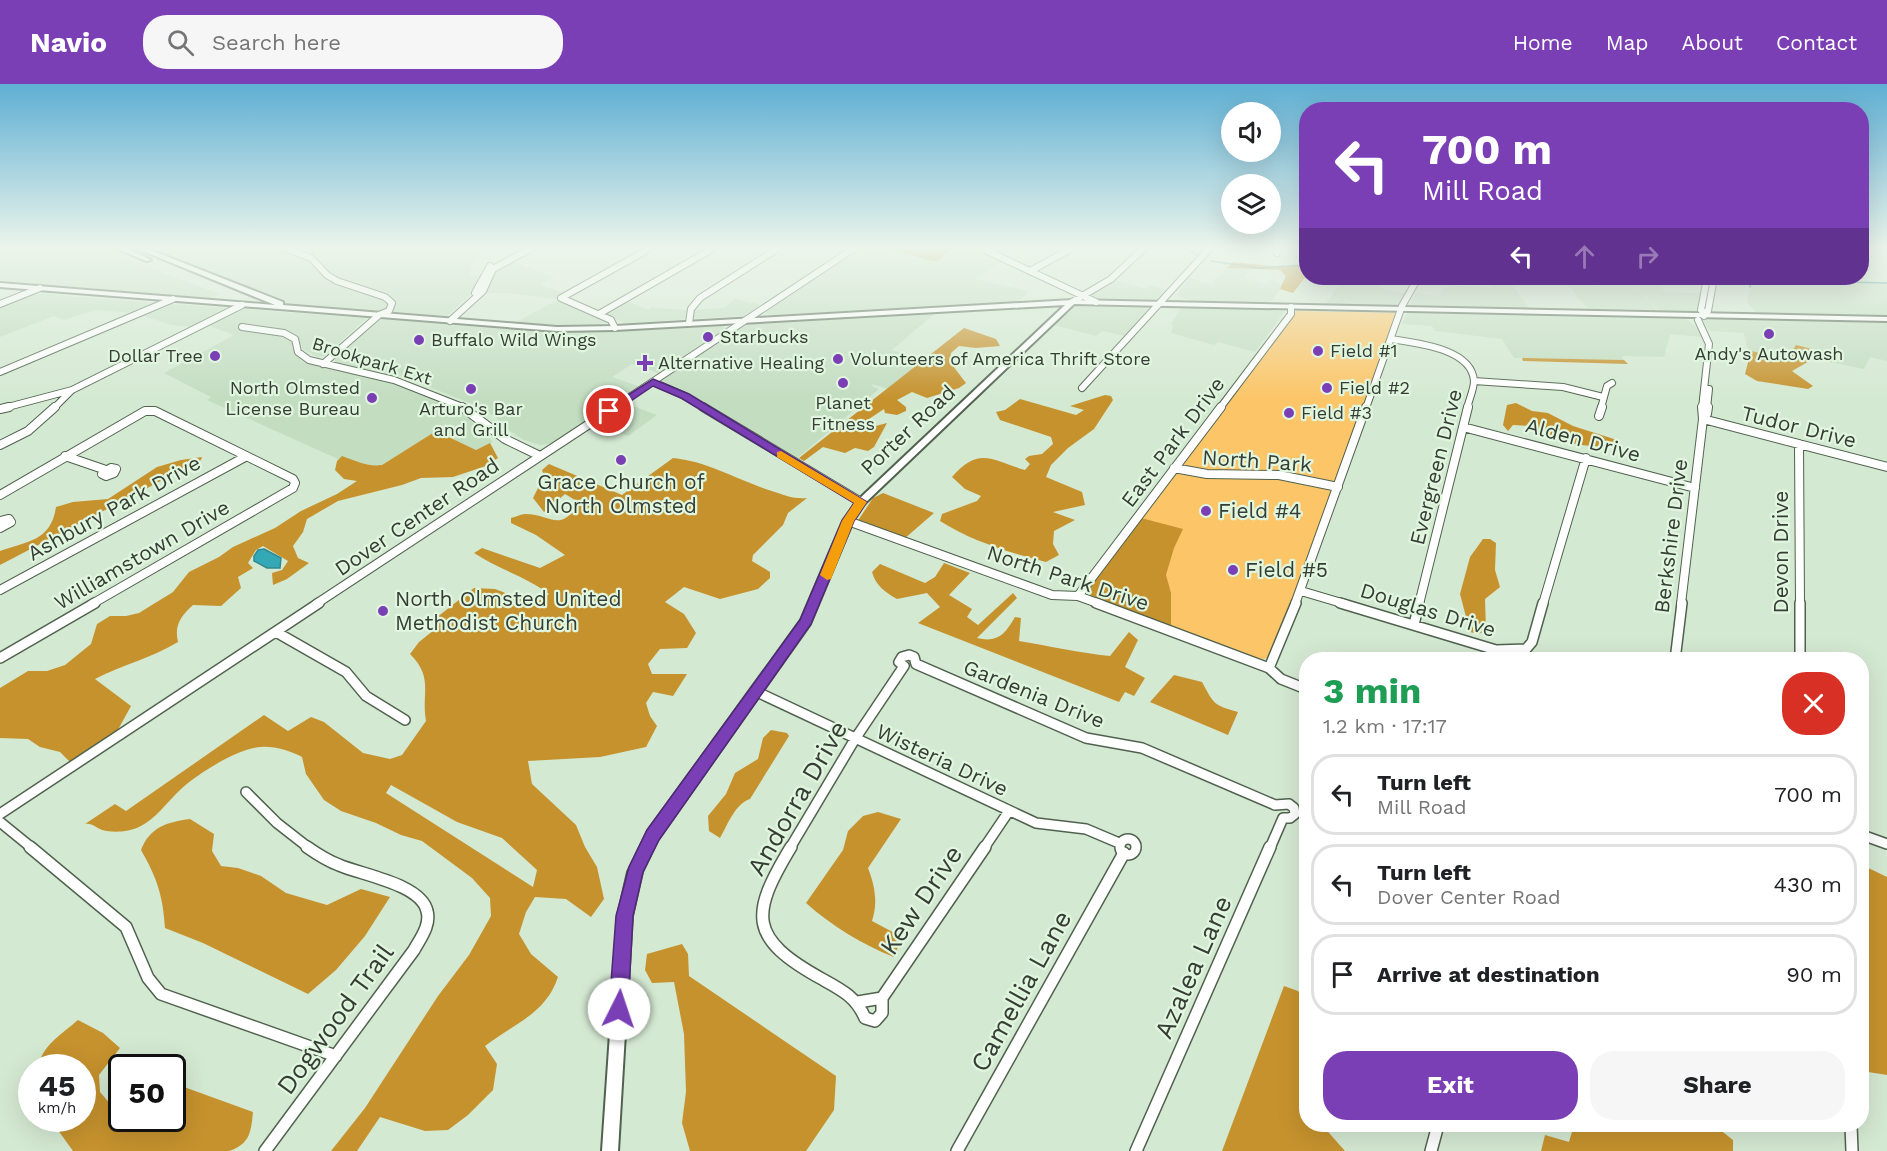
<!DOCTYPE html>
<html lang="en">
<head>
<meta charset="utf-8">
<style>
  :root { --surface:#fff; --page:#f6f6f6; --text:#202124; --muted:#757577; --line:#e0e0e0; --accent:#7a3fb5 }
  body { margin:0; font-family:"Work Sans",sans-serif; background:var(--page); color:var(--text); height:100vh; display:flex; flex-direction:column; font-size:22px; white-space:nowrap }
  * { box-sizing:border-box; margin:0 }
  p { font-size:20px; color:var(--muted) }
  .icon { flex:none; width:33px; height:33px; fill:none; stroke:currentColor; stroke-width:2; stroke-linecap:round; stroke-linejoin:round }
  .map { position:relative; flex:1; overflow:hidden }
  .details { position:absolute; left:1299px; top:568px; width:570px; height:480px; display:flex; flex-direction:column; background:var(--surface); border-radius:24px; box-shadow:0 6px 24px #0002 }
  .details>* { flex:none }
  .banner { position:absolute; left:1299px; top:18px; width:570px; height:183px; border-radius:24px; box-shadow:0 6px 24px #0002; background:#7a3fb5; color:#fff; overflow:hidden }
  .tools { position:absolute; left:1221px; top:18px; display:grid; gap:12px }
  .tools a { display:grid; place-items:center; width:60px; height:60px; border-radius:50%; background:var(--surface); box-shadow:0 6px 24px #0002; font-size:30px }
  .speed { position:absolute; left:18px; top:970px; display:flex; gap:12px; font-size:30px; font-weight:700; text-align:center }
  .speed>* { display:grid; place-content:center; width:78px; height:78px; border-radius:50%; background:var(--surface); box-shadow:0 6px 24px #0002; line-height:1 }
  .speed small { font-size:15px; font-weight:400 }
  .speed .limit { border:3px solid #111; border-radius:9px; background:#fff; color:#111 }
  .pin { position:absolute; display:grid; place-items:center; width:51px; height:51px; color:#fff; margin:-26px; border:3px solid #fff; border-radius:50%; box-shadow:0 2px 6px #0007 }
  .me { position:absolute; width:66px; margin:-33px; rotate:4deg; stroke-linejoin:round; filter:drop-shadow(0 0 4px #0008) }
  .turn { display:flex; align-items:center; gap:21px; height:126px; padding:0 24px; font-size:27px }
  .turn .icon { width:78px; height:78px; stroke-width:2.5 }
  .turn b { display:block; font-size:42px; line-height:51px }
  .lanes { display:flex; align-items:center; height:57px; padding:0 24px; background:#0003; justify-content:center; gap:30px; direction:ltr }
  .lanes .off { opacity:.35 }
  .round { display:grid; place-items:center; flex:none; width:63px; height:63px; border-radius:24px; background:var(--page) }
  .summary { display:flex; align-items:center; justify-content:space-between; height:102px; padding:0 24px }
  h1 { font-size:36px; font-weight:700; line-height:45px; color:#1e9e55 }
  .button { display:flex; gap:12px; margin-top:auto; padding:12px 24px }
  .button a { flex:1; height:69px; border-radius:24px; background:var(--accent); color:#fff; font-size:24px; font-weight:700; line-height:69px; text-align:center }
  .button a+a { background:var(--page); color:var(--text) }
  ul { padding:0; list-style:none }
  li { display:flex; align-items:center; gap:18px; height:81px; margin:0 12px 9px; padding:0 12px; border:3px solid var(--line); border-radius:24px }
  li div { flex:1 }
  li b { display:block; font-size:22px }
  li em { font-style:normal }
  header { display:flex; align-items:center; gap:36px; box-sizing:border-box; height:84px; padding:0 30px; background:var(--accent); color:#fff }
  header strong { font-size:28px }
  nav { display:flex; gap:33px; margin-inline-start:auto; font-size:21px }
  .search { width:420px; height:54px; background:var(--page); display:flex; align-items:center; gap:15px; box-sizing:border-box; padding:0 21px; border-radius:24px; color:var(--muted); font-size:22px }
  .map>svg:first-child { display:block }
</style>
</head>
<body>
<header>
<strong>Navio</strong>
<div class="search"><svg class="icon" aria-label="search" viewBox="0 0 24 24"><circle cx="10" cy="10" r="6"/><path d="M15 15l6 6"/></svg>Search here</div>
<nav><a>Home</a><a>Map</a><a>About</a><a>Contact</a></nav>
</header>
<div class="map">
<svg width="1887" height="1067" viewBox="0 0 1887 1067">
  <rect width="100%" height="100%" fill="#d4e9d2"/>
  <path fill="#c3ddc1" d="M0,165h116l11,5 -7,3 100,37 -11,4 -209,-15z
    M147,165h326l5,8 -6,5 -2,14 10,-1 -4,14 -29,27 -75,-4 -92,-10z
    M855,165h35l42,12 18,-12h24l27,12 -25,18 53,12 -10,10 -245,14 -10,-2z
    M510,176l43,17 -13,8 26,9 -10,5 -49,-6h-23l4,-6 6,-16z
    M1227,184l24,1 -7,9 22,6 4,-4 14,5 -13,16 -6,1h-71l-17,-7 12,-17 22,6z
    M1343,194h40l-5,9 29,7 -9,12 -73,-1z
    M1496,194h11l23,31 -122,-3 9,-13 22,3 4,-7 10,-3 38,1z
    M1592,194l39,3 26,29 -69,-1 -22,-26 33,3z
    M1629,194l25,1 11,13 36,1 -4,19 -38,-1z
    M1114,196l32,9 3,-4 21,5 -12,12 -50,-2 -10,-1 -8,-5z
    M1751,196l136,4v33l-129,-3 -11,-11z
    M43,210l50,4 64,5 -24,10 -37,-3 -32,10 -10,-4 -54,21v-31l30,-11z
    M735,215l24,5v3l-16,9 -119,7 -21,-10 22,-13 24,10 1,-3 34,3 40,-2z
    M558,216l50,20 2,3 -47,2 -49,-2z
    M171,220l60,4 -38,19 -21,-2 -28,-9z
    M1075,222l77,2 -27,28 -23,-5 -6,5 -42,-11z
    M1181,224l58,1 46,2 -30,41 -37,-10 -4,3 -43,-12 2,-7 -2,-2z
    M241,225l126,9 -43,38 -6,1 -14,-7 -9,-15 -14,-4v3l13,7 -2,7 10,13 96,24 61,25 14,7 -3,3 23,22 -17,8 -40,-19 -67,42 -162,-73 4,-3 -47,-24 70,-38 -27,-10z
    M938,227l-46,39 33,10 -37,29 -16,-5 1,3 6,2 -84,71 -108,-66 -26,-13 87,-58z
    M1407,229l279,6 14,11 3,7 -33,-3 -6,23 -42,-1 2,4 -110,-2 -12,-19 -67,-8 -3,-5 -30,-2z
    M383,234l160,13 178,-6 5,3 -65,46 -29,-10 -20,13 29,10 -71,47 -21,10 -9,1 -16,-5 -17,-11 -11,-12 -21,-12 -84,-33 -4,2 -52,-11v-5l41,-36z
    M1704,234l183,5v38l-17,-4 -6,12 -84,-17v5l-13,-2 -19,-4 -4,-18 -33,-2 -9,-10z
    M627,320l30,11 -29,21 -15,-6 2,-2 -15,-6z"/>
  <path fill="#fcc567" d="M1296,227l100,2 -92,257 -35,87 -5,2 -9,-1 -158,-58 -8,-7 2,-8z"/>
  <path fill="#c6922e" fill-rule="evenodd" d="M890,165h61l-13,12h-6z
    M1233,178l49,5 24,-3v12l-13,17 -13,-4 6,-13 -6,-6 -53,-2z
    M964,244l32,11 4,7 -24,2 -17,-2 -8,7 -1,9 16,21 -7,5 -32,10 -15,-6 -15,8 9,7v4l-9,4 -12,-2 -1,-4 -27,18h15l15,-4 -13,24 -6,4 -13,-3 -10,5 -22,-6 -19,14 -5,-3z
    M1796,261c14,3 26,7 36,17l-19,-3 -21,12 21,15 -5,3 -51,-8 -12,-7 6,-23 28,6 1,-5 11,1z
    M1522,274l102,2 4,4 -105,-3z
    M1105,311l6,1 2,4 -19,29 -26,19 -17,17 -5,12 36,15 3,13 -32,7 22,8 -21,11 -1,13 6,11 -13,7c-35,-9 -75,-21 -106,-41l2,-7 35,-13 4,-5 -16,-7 -13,-12c27,-31 39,-17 73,-7l5,-6 -5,-5 4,-3 13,-2 11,-10 -2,-7 -51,-17 -4,-8 9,-2 15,-11 56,16 8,-5 -14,-4z
    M1516,319l16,8 16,2 25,13 44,14 2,6c-20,3 -76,-3 -87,-20l-19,-1 -5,6 -5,-6 4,-20z
    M436,347l40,19 14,-7 8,15 -12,8 -33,11 -32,1 -19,7 -64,16 -31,18 -4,13 -10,14 5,12 11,5 -22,16 -14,6 -1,-12 10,-3 6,-9 -25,-15 -7,4 -8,13 5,5 -15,9 3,11 -20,18 -28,-1c-12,11 -19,20 -15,37 -26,16 -56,23 -83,37l36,27 -17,31 -44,25 -10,-10 -20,-5 -12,-8 -28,-1v-50l28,-17h19l18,-6 26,-21 6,-20 13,-8h16l13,-3 34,-21 16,-20 30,-15 14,-10 42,-19 26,-17 36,-17 20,-13 -13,-2 -9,-9 2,-9 5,-5c14,5 25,11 40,9z
    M202,373l-1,3 -201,105v-14c28,-10 51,-10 56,-44l17,-5 35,-3 49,-32 24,-7z
    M673,374c35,3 68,24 102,34 12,4 19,7 32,6l-19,15 -5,12 -30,30 -1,6 18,11v6l-12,11 -38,10 -36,-12 -19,15 19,12 12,19 -9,15 -27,1 -12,15 4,10h35l-14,22 -20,-4 -7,11 4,13 7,10 -11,21 -46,10 -72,4 4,23 44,41 9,22 12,20 7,32 -13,18 -25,-18 -31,-2 -9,15 -7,22 12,20 27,23c-12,37 -45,47 -73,69l12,18 -4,26 -25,25 -20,15 -23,1 -45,-14 -23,34h-26l34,-43 73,-112 31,-41 22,-39 -1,-18 -18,-20 -50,-37 -21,-6 -25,-12 -35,-12 -17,-11 -18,-26 -4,-17c-12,-6 -27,-11 -41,-10 -23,1 -64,27 -81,43 -13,12 -24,29 -41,37 -10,5 -26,6 -37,3 -6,-2 -9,-7 -17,-6l30,-20 11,7 138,-96 24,16 23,-14 13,5 39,31 27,6 12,-4 24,-34c-5,-28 8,-43 -16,-67l9,-12 20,-16 -3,-8 38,-30 21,1 39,15 15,-10c-22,-17 -51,-25 -75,-41l8,-5 58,20 25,-13 -29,-20 -25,-12v-5c5,-1 10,-4 14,-4 27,0 33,20 55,-11l-15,-9 -21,18 -11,-14 11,-22 -2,-6 7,-6 73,31zM391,701l66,37 45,16 35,32 -4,17 -147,-94z
    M883,409l51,20 -30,26 -47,-17 16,-24z
    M1141,434l42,11 -9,19 -8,27 5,18v34l-79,-30 -3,-4 2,-8z
    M1483,455h7l6,4 -1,27 5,17 -15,12 1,32 -8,3 -8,-2 -10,-38 10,-37z
    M944,479l26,10 -21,22 23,14 -5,8 11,8 35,-32 4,5 -40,40c21,5 28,-4 38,-21l6,1 -2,23c31,5 60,12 91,15l19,-24 9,8 -13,27 20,11 -11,18 -9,-4 -6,10 -201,-79 22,-16 -13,-14 -30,6c-12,-7 -21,-13 -25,-27l8,-8 45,19 10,-6z
    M1174,591l28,7c12,22 11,23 36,30l-10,23 -78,-33z
    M771,646l16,3 2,3 -39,63c-15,5 -22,25 -30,39l-11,-7 -1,-15 18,-22 9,-21 23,-14 5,-21z
    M878,728l23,7 -33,49c7,18 10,35 4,53l30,16 -8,20c-33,-13 -62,-31 -88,-54l37,-53 5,-19 15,-15z
    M190,735l24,15 -2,17 9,15 17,2 23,8 25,17 41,12 34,-16 29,8 -25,39 -29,34 -28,24 -105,-51 -38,-15c-2,-32 -8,-50 -24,-78 9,-23 26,-28 49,-31z
    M1862,781l25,12v198l-25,-4z
    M682,860l6,10 1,22 147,100 -2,34 -28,41h-116l-8,-28 4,-31 -2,-58 -10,-52 -22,1 -7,-13 2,-16z
    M1284,902l14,5 8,8v126h16l23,26h-123z
    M78,936l25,13 17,15 -21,27 1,17 12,14 9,-2 1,15h50l1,-36 80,29c-2,20 -3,32 -24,39h-156l-23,-32h32v-51h-44c3,-22 24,-34 40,-48z
    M1574,1041h140l19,15v11h-192l4,-16 24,7z"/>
  <path fill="#33a8b7" stroke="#348890" stroke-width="1.5" d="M264,465l17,9 -1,10h-13l-13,-7v-5l4,-6z"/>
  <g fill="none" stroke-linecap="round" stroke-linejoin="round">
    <path stroke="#348890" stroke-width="1.5" d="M1187,165l10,6
      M1211,177l48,7 47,-3
      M1660,194h7
      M1750,203l1,-7 136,3"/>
    <defs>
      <path id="minor-far3" d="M287,165l24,9 16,17 10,6 48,16 7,6 -3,8 -10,4 -56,49
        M983,165l113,53
        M1277,169l2,-4
        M1030,187l41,-22
        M475,209l15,-27
        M1072,218l39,-23 32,-30
        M0,220l40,-16
        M1705,229l-4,-3 6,-32
        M599,230l113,-65
        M1704,232l4,-5 6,-33
        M1698,236l11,24 -7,64
        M450,237l33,-30 10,-22 37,-20
        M689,239l2,-14 9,-11 77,-49
        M242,243l42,6 11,6 3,13 11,8 85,20 71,28
        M615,244l-4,-8 -50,-22 88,-49
        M1391,255c24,4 81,9 83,42 0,8 -5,19 -7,27
        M0,288l173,-73
        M1474,297l89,6 40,10
        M653,298l32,14 20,12
        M1082,304l127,-139
        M4,324l68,-18
        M54,324l18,-18 170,-85
        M613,324l240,-159
        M1220,324l71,-94v-7
        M1366,324l36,-102 16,-28
        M1601,324l6,-22 5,-3
        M1707,324l2,-19"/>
      <path id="minor-far2" d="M462,323l43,32 35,17
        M703,323l158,95
        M0,325l9,-2
        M1599,332l3,-9
        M1703,333l4,-3 1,-7
        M1703,335l184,48
        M1463,343l232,61
        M1799,360l1,160
        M0,361l28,-14 27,-24
        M65,372l41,14
        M111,384l5,1 -2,4 -8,3 -4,-2z
        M1174,384l33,6 72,1 59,12
        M0,411l145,-84h10l138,68 2,4 -2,5 -201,116
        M0,437l9,-2 2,3 -11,6
        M848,437l204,74 26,1 22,8
        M0,506l245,-133
        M1301,507l44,13
        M1078,512l143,-189
        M316,520l299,-197
        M1295,520l71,-197
        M1419,520l49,-197
        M1543,520l43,-146
        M1681,520l22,-185 -1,-12"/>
      <path id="minor-far1" d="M1096,519l173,65 12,11 25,10
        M1340,519l156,47 30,-1 6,-7 11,-39
        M1800,519v57
        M1414,541l5,-22
        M276,548l70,40 20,24 39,24
        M0,574l95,-55
        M1675,576l7,-57
        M1269,584l27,-65
        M755,607l281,132 50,6 33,14
        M246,708l31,31 32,25
        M0,730l319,-211
        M0,738l32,26
        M1862,751l25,9
        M1120 763a8 8 0 1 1 16 0a8 8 0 1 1-16 0Z
        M790,764l65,-109 49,-73 -5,-4 3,-5 7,-2 5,2 2,7 170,74 56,10 133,57 14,-1 5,4 1,6 -5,4h-7l-13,30
        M984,764l25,-37"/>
      <path id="minor" d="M30,763l96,80 22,51 13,16 175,62
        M791,763c-41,68 -43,91 31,132 20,11 34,18 43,39l10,3 7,-8v-15l103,-151
        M858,918l24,-4
        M1851,1041l1,26
        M265,1067l149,-201c6,-11 17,-25 13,-39 -6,-27 -65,-36 -88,-46 -11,-4 -22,-11 -32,-18
        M957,1067l167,-298
        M1136,1067l134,-304
        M1431,1067l7,-26"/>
      <path id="major" d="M118,165h10l23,11 -5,1z
        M138,165h10l135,53v3l274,22 58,-1 457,-26 815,17v4l-813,-17 -210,200 -11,17 -43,103 -152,215 -16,33 -10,44 -14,235h-16l16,-235 10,-44 20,-41 153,-211 42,-99 15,-21 207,-195 -450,25 -58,1 -557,-44v-4l275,22z"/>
    </defs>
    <use href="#minor-far3" stroke="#50624e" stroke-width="8"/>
    <use href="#minor-far2" stroke="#50624e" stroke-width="10"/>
    <use href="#minor-far1" stroke="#50624e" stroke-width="12"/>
    <use href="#minor" stroke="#50624e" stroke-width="14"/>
    <use href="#major" stroke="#50624e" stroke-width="4"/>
    <use href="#minor-far3" stroke="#fff" stroke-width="6"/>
    <use href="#minor-far2" stroke="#fff" stroke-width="8"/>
    <use href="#minor-far1" stroke="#fff" stroke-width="9"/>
    <use href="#minor" stroke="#fff" stroke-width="11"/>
    <use href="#major" fill="#fff" fill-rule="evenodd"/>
  </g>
  <linearGradient id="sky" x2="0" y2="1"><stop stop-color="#5fafd4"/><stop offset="0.52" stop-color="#ecf5eb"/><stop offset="1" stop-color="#ecf5eb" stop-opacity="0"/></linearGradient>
  <rect width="1887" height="315" fill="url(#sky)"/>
  <path fill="#7a3fb5" stroke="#4f2976" stroke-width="1.5" d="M653,295l36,15 178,108 -13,19 -43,103 -152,216 -16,32 -10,44 -5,93 -2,7 -7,2 -7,-2 -3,-7 7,-93 13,-49 18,-37 153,-210 42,-99 12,-18 -173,-105 -28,-12 -40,27 -4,1 -6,-3z"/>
  <path fill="#f59e0b" d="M781,367l86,51 -13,19 -23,58 -4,1 -7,-5 22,-54 12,-18 -77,-46v-5z"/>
  <g fill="#7a3fb5" stroke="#e1f6df" stroke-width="2">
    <circle cx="1769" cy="250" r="6"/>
    <circle cx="708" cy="253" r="6"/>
    <circle cx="419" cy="256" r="6"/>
    <circle cx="1318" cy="267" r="6"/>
    <circle cx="215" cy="272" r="6"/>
    <circle cx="838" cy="275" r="6"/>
    <path d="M642 270h6v6h6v6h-6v6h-6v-6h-6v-6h6z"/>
    <circle cx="843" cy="299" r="6"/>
    <circle cx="1327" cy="304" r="6"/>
    <circle cx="471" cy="305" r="6"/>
    <circle cx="372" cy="314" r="6"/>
    <circle cx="1289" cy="329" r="6"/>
    <circle cx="621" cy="376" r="6"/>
    <circle cx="1206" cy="427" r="6"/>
    <circle cx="1233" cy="486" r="6"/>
    <circle cx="383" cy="527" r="6"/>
  </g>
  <g text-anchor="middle" stroke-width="4.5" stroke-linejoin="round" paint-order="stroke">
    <g font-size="18" fill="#353d34" stroke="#e1f6df" text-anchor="start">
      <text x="720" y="259">Starbucks</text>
      <text x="431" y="262">Buffalo Wild Wings</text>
      <text x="1330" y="273">Field #1</text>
      <text x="1769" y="276" text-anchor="middle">Andy's Autowash</text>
      <text x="203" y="278" text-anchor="end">Dollar Tree</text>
      <text x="850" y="281">Volunteers of America Thrift Store</text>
      <text x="658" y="285">Alternative Healing</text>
      <text x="360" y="310" text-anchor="end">North Olmsted<tspan x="360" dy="21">License Bureau</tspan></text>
      <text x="1339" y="310">Field #2</text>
      <text x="843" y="325" text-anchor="middle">Planet<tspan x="843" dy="21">Fitness</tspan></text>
      <text x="471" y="331" text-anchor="middle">Arturo's Bar<tspan x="471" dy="21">and Grill</tspan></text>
      <text x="1301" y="335">Field #3</text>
    </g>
    <g font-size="18" fill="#353d34" stroke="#e1f6df">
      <text transform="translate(372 277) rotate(17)" y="6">Brookpark Ext</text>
    </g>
    <g font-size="21" fill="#353d34" stroke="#e1f6df">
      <text transform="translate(1799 343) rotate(14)" y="7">Tudor Drive</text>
      <text transform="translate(908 346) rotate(-43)" y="7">Porter Road</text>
      <text transform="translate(1583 356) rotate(15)" y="7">Alden Drive</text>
      <text transform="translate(1173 358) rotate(-53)" y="7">East Park Drive</text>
      <text transform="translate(1257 377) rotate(4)" y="7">North Park</text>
      <text transform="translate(1436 383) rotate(-76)" y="7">Evergreen Drive</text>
      <text transform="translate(114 424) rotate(-29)" y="7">Ashbury Park Drive</text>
      <text transform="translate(417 433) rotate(-34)" y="7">Dover Center Road</text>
      <text transform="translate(1671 452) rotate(-83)" y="7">Berkshire Drive</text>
      <text transform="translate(1781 468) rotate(-90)" y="7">Devon Drive</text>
      <text transform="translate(142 471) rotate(-30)" y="7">Williamstown Drive</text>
      <text transform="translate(1068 494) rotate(18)" y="7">North Park Drive</text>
      <text transform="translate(1428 526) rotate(17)" y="7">Douglas Drive</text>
      <text transform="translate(1034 610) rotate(22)" y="7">Gardenia Drive</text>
      <text transform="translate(942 676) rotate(25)" y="7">Wisteria Drive</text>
    </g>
    <g font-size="21" fill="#353d34" stroke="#e1f6df" text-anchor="start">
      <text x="621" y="405" text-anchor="middle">Grace Church of<tspan x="621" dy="24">North Olmsted</tspan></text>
      <text x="1218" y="434">Field #4</text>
      <text x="1245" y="493">Field #5</text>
      <text x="395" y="522">North Olmsted United<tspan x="395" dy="24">Methodist Church</tspan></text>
    </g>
    <g font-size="26" fill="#353d34" stroke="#e1f6df">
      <text transform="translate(797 714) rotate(-60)" y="9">Andorra Drive</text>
      <text transform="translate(921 816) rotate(-56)" y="9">Kew Drive</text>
      <text transform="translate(1193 883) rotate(-66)" y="9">Azalea Lane</text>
      <text transform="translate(1021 907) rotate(-61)" y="9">Camellia Lane</text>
      <text transform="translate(335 935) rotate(-54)" y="9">Dogwood Trail</text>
    </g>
  </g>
</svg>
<div class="tools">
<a><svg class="icon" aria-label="sound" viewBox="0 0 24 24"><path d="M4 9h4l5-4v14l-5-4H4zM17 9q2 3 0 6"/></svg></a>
<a><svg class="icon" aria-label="layers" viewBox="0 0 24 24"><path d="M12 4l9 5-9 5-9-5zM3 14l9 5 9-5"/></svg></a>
</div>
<div class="speed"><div>45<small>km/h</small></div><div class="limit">50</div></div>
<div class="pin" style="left:609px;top:327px;background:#d93025"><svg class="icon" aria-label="arrive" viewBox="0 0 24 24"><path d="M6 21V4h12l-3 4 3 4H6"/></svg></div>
<svg class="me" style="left:619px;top:925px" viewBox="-20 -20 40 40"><circle r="19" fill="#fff"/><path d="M0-13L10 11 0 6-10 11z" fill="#7a3fb5"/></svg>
<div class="banner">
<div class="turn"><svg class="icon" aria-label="left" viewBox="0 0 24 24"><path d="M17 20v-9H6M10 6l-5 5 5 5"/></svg><div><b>700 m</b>Mill Road</div></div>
<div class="lanes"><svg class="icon" aria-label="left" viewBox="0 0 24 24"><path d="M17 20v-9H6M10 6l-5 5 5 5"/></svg><svg class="icon off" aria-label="ahead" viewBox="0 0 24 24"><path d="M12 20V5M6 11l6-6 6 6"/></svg><svg class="icon off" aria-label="right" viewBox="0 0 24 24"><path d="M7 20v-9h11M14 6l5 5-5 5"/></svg></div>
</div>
<section class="details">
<div class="summary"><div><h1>3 min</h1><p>1.2 km · 17:17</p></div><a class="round" style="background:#d93025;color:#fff"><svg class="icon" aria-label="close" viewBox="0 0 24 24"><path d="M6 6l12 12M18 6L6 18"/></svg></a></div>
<ul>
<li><svg class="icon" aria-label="left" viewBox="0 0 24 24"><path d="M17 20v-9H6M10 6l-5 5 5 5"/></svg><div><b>Turn left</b><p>Mill Road</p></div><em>700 m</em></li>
<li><svg class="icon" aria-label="left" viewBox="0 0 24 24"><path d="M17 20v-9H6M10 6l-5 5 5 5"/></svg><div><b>Turn left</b><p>Dover Center Road</p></div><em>430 m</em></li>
<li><svg class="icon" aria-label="arrive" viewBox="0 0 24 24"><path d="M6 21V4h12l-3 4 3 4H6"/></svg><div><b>Arrive at destination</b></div><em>90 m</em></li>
</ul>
<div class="button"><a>Exit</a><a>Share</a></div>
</section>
</div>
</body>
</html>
